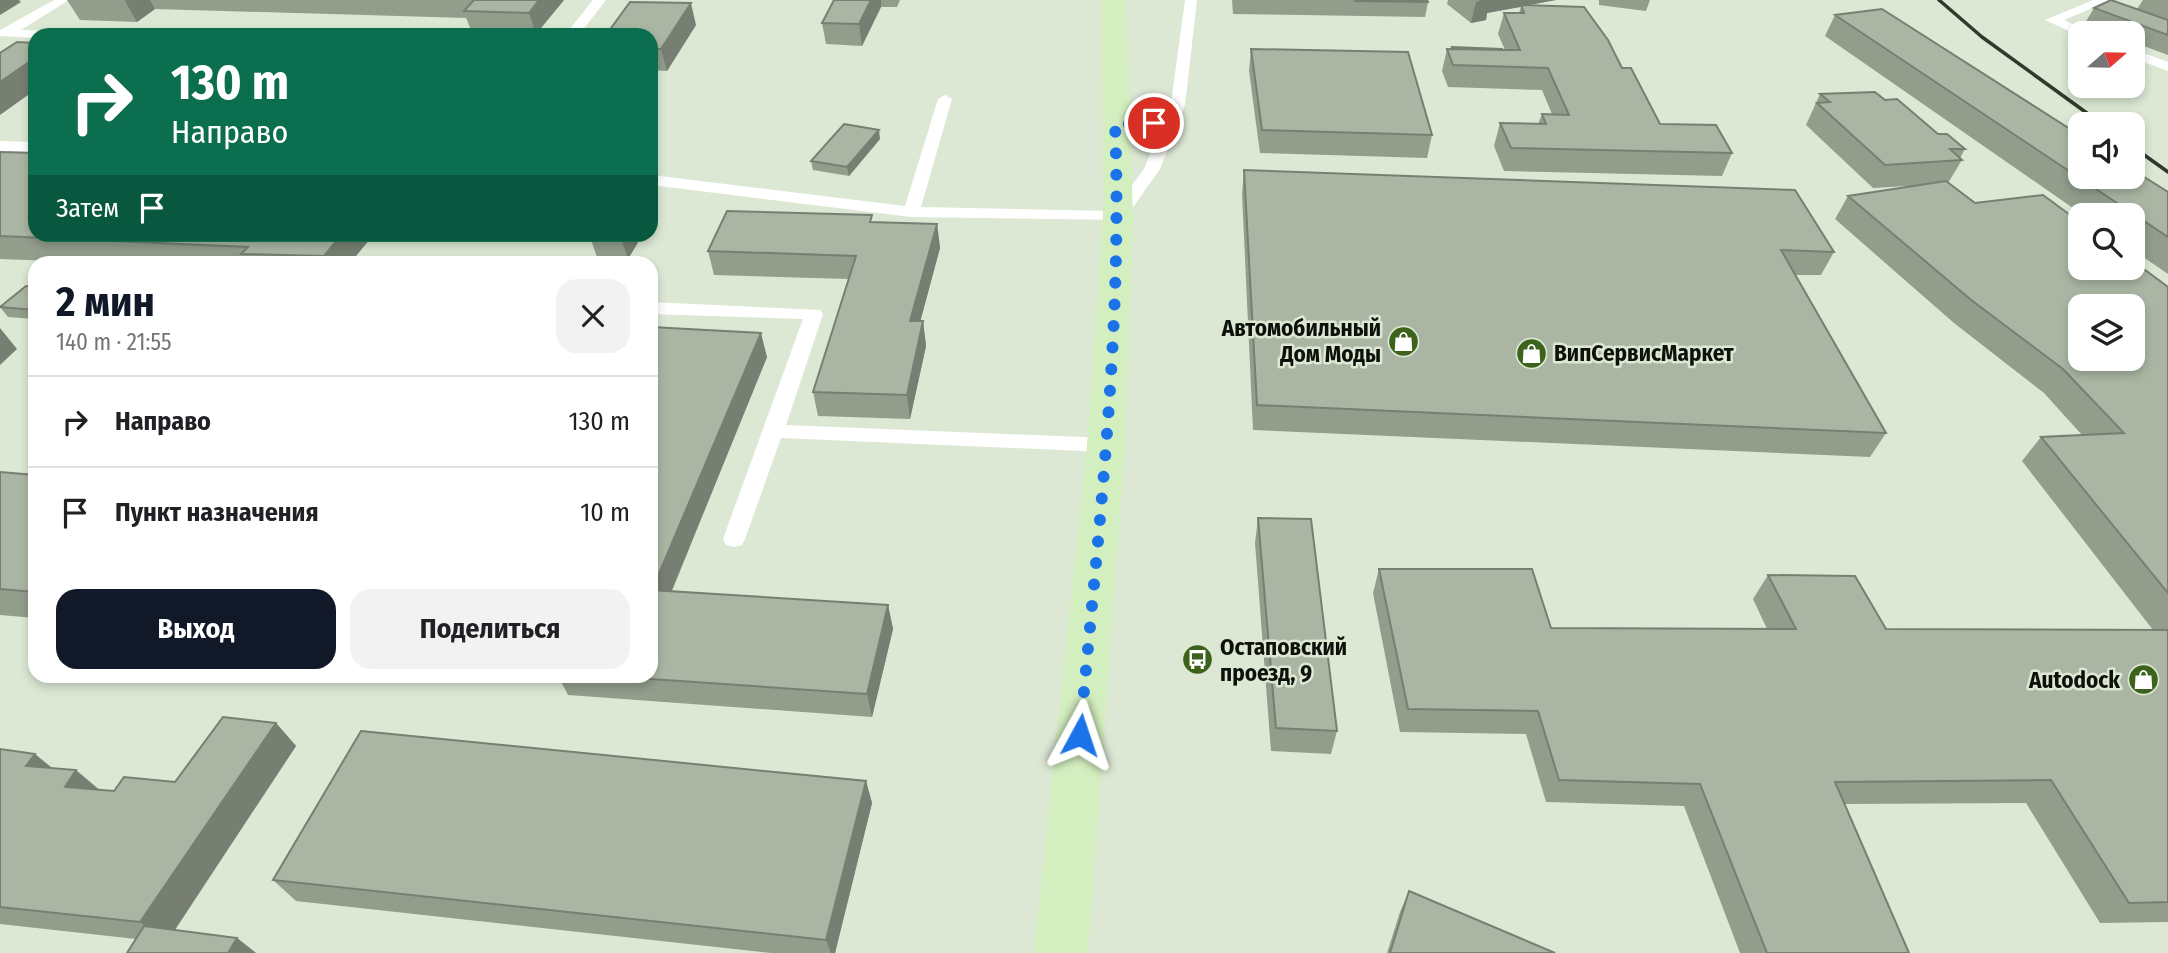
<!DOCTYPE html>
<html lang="ru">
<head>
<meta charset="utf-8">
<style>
  :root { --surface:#fff; --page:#f2f2f2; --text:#202124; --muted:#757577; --line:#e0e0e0; --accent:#111827 }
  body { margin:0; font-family:"Fira Sans Condensed",sans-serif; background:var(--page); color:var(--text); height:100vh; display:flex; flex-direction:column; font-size:26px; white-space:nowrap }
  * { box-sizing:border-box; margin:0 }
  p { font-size:23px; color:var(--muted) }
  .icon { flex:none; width:38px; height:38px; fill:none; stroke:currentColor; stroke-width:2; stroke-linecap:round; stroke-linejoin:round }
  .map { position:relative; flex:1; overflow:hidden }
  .sheet { position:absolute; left:28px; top:256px; width:630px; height:427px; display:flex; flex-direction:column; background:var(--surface); border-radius:21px; box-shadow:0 4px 10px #0003 }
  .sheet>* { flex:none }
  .banner { position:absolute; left:28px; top:28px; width:630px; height:214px; border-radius:21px; box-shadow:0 4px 10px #0003; background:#0b6e4f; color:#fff; overflow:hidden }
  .needle { width:46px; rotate:70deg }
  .tools { position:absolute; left:2068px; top:21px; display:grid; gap:14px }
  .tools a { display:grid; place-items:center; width:77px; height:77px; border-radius:14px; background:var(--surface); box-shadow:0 4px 10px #0003; font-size:35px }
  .pin { position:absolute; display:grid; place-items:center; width:60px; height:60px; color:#fff; margin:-30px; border:4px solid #fff; border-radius:50%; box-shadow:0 2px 7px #0007 }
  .me { position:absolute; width:77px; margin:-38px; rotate:5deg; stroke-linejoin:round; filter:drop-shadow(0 0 5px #0008) }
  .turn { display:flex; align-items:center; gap:24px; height:147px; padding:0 28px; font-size:32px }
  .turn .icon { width:91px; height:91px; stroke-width:2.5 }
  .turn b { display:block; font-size:49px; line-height:60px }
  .then { display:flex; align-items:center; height:66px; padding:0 28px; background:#0003; gap:14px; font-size:26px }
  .round { display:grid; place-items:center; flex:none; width:74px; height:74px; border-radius:21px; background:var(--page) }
  .summary { display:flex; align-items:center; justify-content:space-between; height:119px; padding:0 28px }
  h1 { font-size:42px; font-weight:700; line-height:52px; color:var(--accent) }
  .cta { display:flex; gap:14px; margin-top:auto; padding:14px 28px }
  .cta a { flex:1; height:80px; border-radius:21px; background:var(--accent); color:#fff; font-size:28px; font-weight:700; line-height:80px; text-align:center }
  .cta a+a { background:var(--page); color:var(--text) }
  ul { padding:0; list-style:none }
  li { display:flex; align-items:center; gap:21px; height:91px; padding:0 28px; border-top:2px solid var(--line) }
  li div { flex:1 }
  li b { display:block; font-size:26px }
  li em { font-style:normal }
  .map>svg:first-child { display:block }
</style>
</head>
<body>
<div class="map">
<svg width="2168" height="953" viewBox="0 0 2168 953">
  <rect width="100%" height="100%" fill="#dce8d4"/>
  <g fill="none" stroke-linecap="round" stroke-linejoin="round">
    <path fill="#fff" fill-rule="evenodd" d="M54,0h15l-48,30 30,1 7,4h-23v3l-35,-2v-6z
      M593,0h13l-27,35h-14z
      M1185,0h12l-12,105 -25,64 -36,51 -213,-3 -260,-32v-10l254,31 33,-107 7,-4 7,4 -31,108 192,4 31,-42 19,-47c-14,5 -44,13 -56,2 15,-13 40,3 64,-21z
      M2093,0h18l-47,20 28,13h-11l-1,3 -35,-16z
      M2133,49l35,13v9l-35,-13z
      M0,141l35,1v10l-35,-1z
      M651,302l169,8 3,4 -37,111 320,13 7,2 3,5 -3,5 -7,2 -325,-14 -36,101 -3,6 -8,2 -8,-2 -3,-6 80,-220 -152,-5z"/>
    <path fill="#d3eebf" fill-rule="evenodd" d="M1102,0h24l7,216 -8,229 -37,508h-54l53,-508 16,-229z"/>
    <path stroke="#32382e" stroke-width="3.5" d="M1939,0l43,37 120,87
      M2133,147l35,25"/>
  </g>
  <path fill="#929d8c" d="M67,0h497l-28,34 -64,-2 -6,-14 -311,-9 -18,13 -57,-2z
    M834,0h66l-3,7h-16l-19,39 -36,-2 -4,-21z
    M1232,0h195l1,2 -3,15 -192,-3z
    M1448,0h108l-29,5 95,63 38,56 72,29 -10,23 -218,-5 -10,-25 6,-23 38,1 4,-10h10l-10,-24 -94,-3 -6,-16 5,-22h5v-2l53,3 -7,-16 6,-21h15l2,-6 -34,6 -1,7 -15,3 -24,-19z
    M1599,0h51l-4,11 -47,-6z
    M2143,0h25v55l-35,-13v-9h-22l-26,-10 9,-15 43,1z
    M1835,15l333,177v82l-35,-24v-35h-50l-258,-179z
    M696,25l-29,46 -16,-1v-35z
    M1251,49l181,86 -5,23 -167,-5 -11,-82z
    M1820,94l65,6 53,34 27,15 -5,9 2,2 -14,23 27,20 193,84v635l-68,1 -74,-120 -182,1 65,149h-169l-56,-147 -138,-4 -20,-68 -126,-2 -27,-139 6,-24 172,59 216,1 -14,-30 15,-24 118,54 267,1 -131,-169 19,-24 41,-2 -38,-42 -90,-70 -119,-104 13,-23 77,-11 -52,3 -67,-63z
    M880,139l-31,37 -36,-6 -2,-9z
    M0,152l35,82h339l-23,28h-269l-82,-3z
    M1244,170l590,82 -13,23h-26l91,158 -16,24 -617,-27 -11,-236z
    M873,222l64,2 3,24 -20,73h3l3,25 -16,73 -92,-3 -5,-24 36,-113 -135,-4 -6,-24z
    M589,234h54l-15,25 -31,-2z
    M35,287v32l-27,-2 -8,-10z
    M651,327l116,30 -95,234 216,14 5,24 -21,88 -304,-22 -10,-19h-11h104z
    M0,472l35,3v143l-35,-3z
    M1258,518l79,213 -6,23 -60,-3 -16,-208z
    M276,723l20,23 -121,184 62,8 19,15h-129l9,-14 -136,-15v-175l52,19 47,22 15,1 61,-9z
    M866,781l6,22 -37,150h-64l-475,-52 -23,-21z
    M1409,891l146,62h-168l13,-41z"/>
  <path fill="#777f72" d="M0,0h19l2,2 -21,13z
    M126,0h24l5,9 -18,13 -12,-21z
    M539,0h25l-28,34 -7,-21z
    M871,0h10v7l-19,39 -3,-22z
    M1482,0h74l-69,13 -1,7 -15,3 5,-21z
    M691,3l5,22 -29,46 -6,-22z
    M35,58v32l-35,25v-33z
    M879,130l1,9 -31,37 -2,-9z
    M937,224l3,24 -26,97 -4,-24z
    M342,234h32l-23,28h-24l-3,-6z
    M621,234h22l-15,25 -8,-24z
    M923,321l3,25 -16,73 -3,-24z
    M0,328l17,21 -17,16z
    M761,333l6,24 -105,257 -10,-24z
    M888,605l5,24 -21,88 -5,-23z
    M276,723l20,23 -130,197 -26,-21z
    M35,754l27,22 -36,-10z
    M76,770l26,22 -37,-5z
    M866,781l6,22 -37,150h-4l-5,-13z
    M237,938l19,15h-28z"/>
  <path fill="#aab6a3" stroke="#777f72" stroke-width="2" fill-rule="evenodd" d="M474,0h65l-10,13 -65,-2z
    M834,0h37l-12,24 -37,-1z
    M1355,0h72l1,2 -73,-1z
    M2111,0l57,20v15l-74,-27z
    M630,2l61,1 -30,46h-10v-14h-45z
    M1521,5l63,2 24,33 14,28h9l29,56 56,1 16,28 -221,-5 -11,-25 46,1 -4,-10 27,1 -21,-47 -95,-3 -6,-16 73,1 -16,-37h20z
    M1882,9l199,127v41h52v-7l35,22v45l-333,-222z
    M17,42l18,1v15l-35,24v-29z
    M1452,47l50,2 1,1 -50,-1z
    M1251,49l157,3 24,83 -170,-5z
    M1875,92l10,8 12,-1 41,35h9l18,15h-15l12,11 -77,5 -68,-62 13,-1 -10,-8z
    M844,124l35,6 -32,37 -36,-6z
    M0,152l35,1v81h307l-18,22 -83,-2 7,-7 -248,-11z
    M1244,170l551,20 39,62 -53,-2 105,183 -629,-28z
    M1946,181l29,22 68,-8 38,28v45h52v-7l35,26v306l-127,-156 83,-4 -61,-64 -93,-70 -122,-103zM2081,306h52v53h-52z
    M727,211l145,4 -2,7 67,2 -27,97h13l-16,74 -94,-3 43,-136 -148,-5z
    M26,286l9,1v23l-35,-3z
    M651,327l110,6 -109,257 236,15 -21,89 -260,-18h44z
    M0,472l35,3v117l-35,-3z
    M1258,518l53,1 26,212 -61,-3z
    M1379,569h153l19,59 245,1 -28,-54 87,1 31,53 282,1v272l-39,1 -78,-123 -216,2 74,171h-142l-67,-169 -141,-4 -21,-69 -130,-2z
    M223,717l53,6 -136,199 -140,-15v-158l35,5 -9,12 50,4 -11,17 49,4 10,-14 51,5z
    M361,731l505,50 -40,159 -553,-60z
    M1409,891l146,62h-165z
    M144,926l93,12 -9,15h-101z"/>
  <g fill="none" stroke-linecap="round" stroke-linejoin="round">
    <path stroke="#1a73e8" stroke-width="12" stroke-dasharray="0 21.6" d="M1080,735c18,-203 43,-407 35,-611l39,-1"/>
  </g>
  <defs>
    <symbol id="shop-disc" viewBox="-11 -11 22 22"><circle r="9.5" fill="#3d621b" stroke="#dce8d4"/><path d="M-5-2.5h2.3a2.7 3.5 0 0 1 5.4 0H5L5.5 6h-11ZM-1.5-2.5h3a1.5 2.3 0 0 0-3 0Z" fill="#fff"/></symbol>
    <symbol id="bus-disc" viewBox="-11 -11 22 22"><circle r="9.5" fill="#3d621b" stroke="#dce8d4"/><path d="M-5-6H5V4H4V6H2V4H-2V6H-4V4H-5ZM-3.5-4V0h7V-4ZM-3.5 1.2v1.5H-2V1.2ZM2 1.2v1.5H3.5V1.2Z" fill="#fff"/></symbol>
  </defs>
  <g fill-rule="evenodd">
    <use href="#shop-disc" x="1386" y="324" width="35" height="35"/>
    <use href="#shop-disc" x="1514" y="336" width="35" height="35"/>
    <use href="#bus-disc" x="1180" y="642" width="35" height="35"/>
    <use href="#shop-disc" x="2126" y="662" width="35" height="35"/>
  </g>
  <g text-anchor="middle" stroke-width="5" stroke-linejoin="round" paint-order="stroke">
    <g font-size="23" font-weight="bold" fill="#0d110a" stroke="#dce8d4" text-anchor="end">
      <text x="1381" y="336">Автомобильный<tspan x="1381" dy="26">Дом Моды</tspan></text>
      <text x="1554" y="361" text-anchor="start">ВипСервисМаркет</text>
      <text x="1220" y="655" text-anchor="start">Остаповский<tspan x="1220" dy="26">проезд, 9</tspan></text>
      <text x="2120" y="688">Autodock</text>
    </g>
  </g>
</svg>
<div class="tools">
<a><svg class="needle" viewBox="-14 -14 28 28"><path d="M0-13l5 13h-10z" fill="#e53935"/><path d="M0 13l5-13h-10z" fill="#757577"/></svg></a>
<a><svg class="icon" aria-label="sound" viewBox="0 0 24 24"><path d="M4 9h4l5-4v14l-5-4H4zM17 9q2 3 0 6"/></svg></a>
<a><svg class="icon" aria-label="search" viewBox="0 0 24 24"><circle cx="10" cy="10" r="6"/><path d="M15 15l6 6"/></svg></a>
<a><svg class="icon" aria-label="layers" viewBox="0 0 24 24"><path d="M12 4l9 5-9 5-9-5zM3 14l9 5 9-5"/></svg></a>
</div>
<div class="pin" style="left:1154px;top:123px;background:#d93025"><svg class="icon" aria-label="arrive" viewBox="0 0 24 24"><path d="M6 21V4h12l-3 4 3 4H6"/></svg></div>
<svg class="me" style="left:1080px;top:735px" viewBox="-20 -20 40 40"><path d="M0-17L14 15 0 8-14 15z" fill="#1a73e8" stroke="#fff" stroke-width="4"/></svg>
<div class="banner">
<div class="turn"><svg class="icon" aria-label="right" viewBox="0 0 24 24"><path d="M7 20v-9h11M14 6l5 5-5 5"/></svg><div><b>130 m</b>Направо</div></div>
<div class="then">Затем<svg class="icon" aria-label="arrive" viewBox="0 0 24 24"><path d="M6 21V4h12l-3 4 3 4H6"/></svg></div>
</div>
<section class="sheet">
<div class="summary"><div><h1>2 мин</h1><p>140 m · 21:55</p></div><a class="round"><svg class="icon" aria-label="close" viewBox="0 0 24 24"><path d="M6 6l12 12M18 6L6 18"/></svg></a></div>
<ul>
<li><svg class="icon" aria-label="right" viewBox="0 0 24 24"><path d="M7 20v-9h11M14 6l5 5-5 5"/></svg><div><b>Направо</b></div><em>130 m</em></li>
<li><svg class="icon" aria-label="arrive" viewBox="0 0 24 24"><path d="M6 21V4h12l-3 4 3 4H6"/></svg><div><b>Пункт назначения</b></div><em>10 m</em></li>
</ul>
<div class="cta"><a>Выход</a><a>Поделиться</a></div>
</section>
</div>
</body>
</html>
